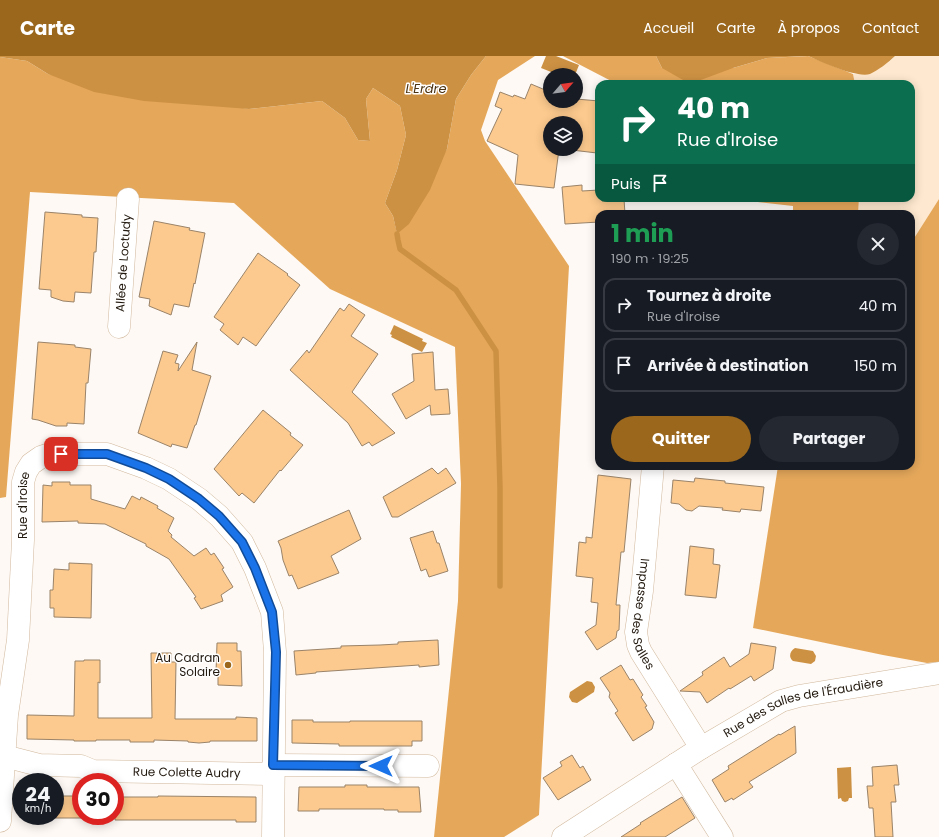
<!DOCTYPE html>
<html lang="fr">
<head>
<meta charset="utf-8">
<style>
  :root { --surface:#171b24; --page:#242831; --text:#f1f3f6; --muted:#9ea1a6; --line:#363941; --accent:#9a671c }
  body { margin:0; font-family:Poppins,sans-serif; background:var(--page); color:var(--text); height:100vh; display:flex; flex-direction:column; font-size:15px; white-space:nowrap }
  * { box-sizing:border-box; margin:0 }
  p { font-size:13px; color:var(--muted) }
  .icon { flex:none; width:22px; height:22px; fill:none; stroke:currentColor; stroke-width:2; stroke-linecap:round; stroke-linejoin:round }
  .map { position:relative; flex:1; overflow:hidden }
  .side { position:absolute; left:595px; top:154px; width:320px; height:260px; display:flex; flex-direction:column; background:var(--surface); border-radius:12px; box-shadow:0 2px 10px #0003 }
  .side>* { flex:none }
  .top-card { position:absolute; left:595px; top:24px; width:320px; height:122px; border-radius:12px; box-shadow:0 2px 10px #0003; background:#0b6e4f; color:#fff; overflow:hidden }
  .needle { width:26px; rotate:62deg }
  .buttons { position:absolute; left:543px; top:12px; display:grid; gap:8px }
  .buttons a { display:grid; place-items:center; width:40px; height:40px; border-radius:50%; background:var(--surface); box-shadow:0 2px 10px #0003; font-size:20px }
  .speed { position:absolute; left:12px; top:717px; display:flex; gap:8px; font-size:20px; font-weight:700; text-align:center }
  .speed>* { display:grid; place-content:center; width:52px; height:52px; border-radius:50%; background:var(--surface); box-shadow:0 2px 10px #0003; line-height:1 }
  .speed small { font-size:10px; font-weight:400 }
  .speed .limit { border:6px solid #d22; background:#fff; color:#111 }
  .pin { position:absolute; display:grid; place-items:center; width:34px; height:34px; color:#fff; margin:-17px; border-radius:8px; box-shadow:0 2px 6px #0006 }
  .me { position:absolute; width:44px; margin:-22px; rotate:270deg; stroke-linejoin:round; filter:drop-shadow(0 0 3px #0008) }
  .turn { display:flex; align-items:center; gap:14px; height:84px; padding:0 16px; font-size:18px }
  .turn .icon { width:52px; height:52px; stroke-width:2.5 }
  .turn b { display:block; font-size:28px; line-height:34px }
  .then { display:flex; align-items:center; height:38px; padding:0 16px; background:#0003; gap:8px; font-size:15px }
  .round { display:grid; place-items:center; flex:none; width:42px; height:42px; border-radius:21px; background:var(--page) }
  .summary { display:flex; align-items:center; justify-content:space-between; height:68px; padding:0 16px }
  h1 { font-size:24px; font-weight:700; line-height:30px; color:#1e9e55 }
  .action { display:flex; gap:8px; margin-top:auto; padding:8px 16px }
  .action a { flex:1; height:46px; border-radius:24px; background:var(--accent); color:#fff; font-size:16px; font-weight:700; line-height:46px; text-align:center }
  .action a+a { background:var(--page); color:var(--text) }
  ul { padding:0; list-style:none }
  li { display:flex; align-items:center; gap:12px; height:54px; margin:0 8px 6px; padding:0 8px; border:2px solid var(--line); border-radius:12px }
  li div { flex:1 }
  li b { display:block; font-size:15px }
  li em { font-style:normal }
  header { display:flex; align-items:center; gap:24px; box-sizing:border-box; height:56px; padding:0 20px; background:var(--accent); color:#fff }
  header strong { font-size:19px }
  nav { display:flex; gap:22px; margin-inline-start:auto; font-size:14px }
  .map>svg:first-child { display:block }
</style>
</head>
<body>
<header>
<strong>Carte</strong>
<nav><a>Accueil</a><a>Carte</a><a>À propos</a><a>Contact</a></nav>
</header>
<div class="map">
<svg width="939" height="781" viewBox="0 0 939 781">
  <rect width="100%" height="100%" fill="#fef9f4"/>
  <path fill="#fee8cf" d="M895,0h44v143l-28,44v-29h-53l1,-16h52v-114h-56l-2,-10h16l21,-13z"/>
  <path fill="#e5a85b" d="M486,0h49l-37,24 -17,50 4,11 84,125 -30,549 -35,22h-70l24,-236 3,-117 -6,-137 -125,-58 -96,-86 -204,-11 -24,305 -6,1v-441l27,4 21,13 201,35 73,-8 23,17 13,22 12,1 -4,-42 7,-11 27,18 6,29 -9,35 -12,33 8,13 4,17 50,-84 9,-50 15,-24z
    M563,0h93l6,12h71l34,-10 41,-2 45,18 2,10h-238z
    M722,142h137l-1,16h-65v-8z
    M939,143v463l-12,1 -44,-8 -130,-27 25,-162h133v-223z"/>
  <path fill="#cd9143" d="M0,0h486l-15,19 -15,24 -9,50 -17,41 -21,34 -12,10 -4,-18 -8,-13 12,-33 9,-35 -6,-29 -27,-18 -7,11 4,42 -12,-1 -13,-22 -23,-17 -73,8 -105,-8 -50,-9 -46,-18 -21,-13 -27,-4z
    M546,0h10l23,9 -4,10h-16l-18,-7z
    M656,0h149l-38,2 -34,10 -43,16 -28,-16z
    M808,0h87c-6,6 -18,15 -25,18 -14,4 -48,-12 -62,-18z
    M394,269l29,14 -1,2 5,2 -5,9 -31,-15 1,-2 -2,-1z
    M795,592l18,3 3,5 -1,5 -4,3 -18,-3c-5,-4 -3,-10 2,-13z
    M587,625l5,1 3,5 -1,5 -17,11 -5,-1 -3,-5 1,-5z
    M851,711l1,31h-3l-1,3 -3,1 -3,-1 -1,-3 -3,1 -1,-31z"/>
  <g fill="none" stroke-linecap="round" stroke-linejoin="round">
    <path stroke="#cd9143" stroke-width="5.5" d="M397,178l1,6 2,9 56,41 40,61 4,137v98"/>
  </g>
  <path fill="#fcca8e" stroke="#9a8369" d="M531,28l19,8v9h26v-2l23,2v34l-2,18 -34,-4h13v-26h-26v26h9l-5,39 -39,-4 3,-29 -31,-14 15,-32 -7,-3 5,-14 13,5 1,-2 11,4z
    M582,129v6l17,-1v8h3v3l22,-2 1,15h-26v8l-34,2 -3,-37z
    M45,156l37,3v2l16,1 -2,34h-2l-3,41 -16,-1 -1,10 -11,-1 -12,-4v-7l-12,-1z
    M154,165l36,7 -1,2 16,3 -10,51 -1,-1 -5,24 -15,-3 -3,11 -22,-9 1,-7 -11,-2z
    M258,197l30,21 -1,1 13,10 -44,61 -13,-9 -5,8 -18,-15 4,-6 -10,-7z
    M349,248l16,11 -14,21 27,18 -26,38 43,41 -23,13 -3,-4 -7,4 -14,-23 -58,-53 17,-20 2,3 31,-45 4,3z
    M38,286l37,3v2l16,2 -3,34h-2l-2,41 -17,-1v3h-11l-18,-6 -6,-1z
    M197,286l-5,28 19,6 -15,49h-1l-8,23 -15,-4 -1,3 -33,-14 25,-82 15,4 -3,8 4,1 -1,7z
    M433,296l2,38 13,-1 2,25 -19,1 -1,-10 -24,14 -14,-25 22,-13 -2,-27z
    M263,354l28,23 -1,2 13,10 -22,26 -1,-1 -26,33 -12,-10 -3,3 -25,-27z
    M432,412l6,6 8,-6 10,15 -58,34h-6l-9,-20z
    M598,419l33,4 -7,73h-3l-5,53h4l-1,25 -2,1 -1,7 -19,12 -12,-18 11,-7 2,-22 -7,-1 2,-24 -17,-2 3,-34 7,1v-6l6,1z
    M695,422l30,3v2l39,4 -3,24 -20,-2 -1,3 -18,-2 1,-2 -24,-2 -7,5 -6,-1 -7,-6 -8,-1 2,-23 21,2z
    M52,426h18v3h21v14l34,10 7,-13 8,4 1,-3 17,9 -1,2 17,10 -6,13 4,4 -1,2 23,19 12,-8 5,7 3,-2 10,15 -2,1 11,18 -12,8 2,6 -22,8 -7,-11 2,-1 -27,-38 -23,-13v-2l-41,-20 -27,-1v-2l-36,1 1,-37 9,1z
    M349,454l12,29 -30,17 8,17 -41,16 -6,-14 -3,1 -6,-16 -2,-12 -3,-7z
    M433,475l4,12h2l9,28 -19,6 -3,-8 -5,2 -11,-33z
    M690,490l24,3 -1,15 7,1 -4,33 -31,-3z
    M69,507l23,1 -1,54 -37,-1v-9h-4v-18h3l1,-21 15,1z
    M438,584l1,25 -20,2v-2l-103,7v1l-20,2 -2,-24 47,-3v-2l39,-1 18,-1v-2z
    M217,587h20v8h4l1,35 -24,-1v-13h-2z
    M751,587l25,4 -3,22 -19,12 -3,-5 -21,13 -1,-1 -22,15 -7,-11 -20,-1 23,-16 -1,-3 22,-15 6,10 19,-13z
    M151,597h20v9h5l-1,57h61v-2l21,1v23h-47v1l-11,1 -11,-1v-1l-34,-1v2h-24v-2h-34v1h-22v-1l-47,-1v-24l47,1 1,-55h9v-1h16v23l-2,-1v36h54z
    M621,609l9,15 3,-1 10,16 -2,2 6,9 -2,1 9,15 -2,7 -19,12 -18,-28 3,-2 -9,-14 1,-4 -10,-15z
    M292,664h21v2h37v-1h72v20h-10v5h-73v-2l-47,-1z
    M795,670l1,27 -47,29 4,5 -20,13 -1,-2 -7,4 -13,-22 17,-11 -1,-3 51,-32 1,1z
    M572,699l8,13 3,-2 8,14 -33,20 -15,-22 19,-12 -2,-4z
    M897,709l2,20h-5l2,17h-5l2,35h-18l-2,-29h-4l-2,-22h6l-1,-19z
    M345,729h22v2h52l2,25h-23v-2h-14v-1h-65v2h-21l1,-24h46z
    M55,740h26v22h-26z
    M158,740l98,1v25h-20v-2h-121v-23h43z
    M682,741l13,21 -30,19h-44l20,-13 -1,-1z"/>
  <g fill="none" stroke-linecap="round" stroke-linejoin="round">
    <defs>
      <g id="minor">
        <path id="s1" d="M119,271l9,-128"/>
        <path id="s2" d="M653,410l-11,125 -6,41 2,13 3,7 60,96"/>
        <path id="s3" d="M0,699l39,10 42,1 12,5 180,3"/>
        <path d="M676,708l46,73"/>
        <path d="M273,709l155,1"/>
        <path id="s4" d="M0,765l7,-106 11,-75 5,-100v-58l3,-10 5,-8 10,-7 9,-3h57l39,14 23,11 30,20 20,17 23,26 13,26 17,44 3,40 -2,185"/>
        <path id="s5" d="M563,781l138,-89 80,-47 18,-5 140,-23"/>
      </g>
    </defs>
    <use href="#minor" stroke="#d1b89d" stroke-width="23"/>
    <use href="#minor" stroke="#fff" stroke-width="22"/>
  </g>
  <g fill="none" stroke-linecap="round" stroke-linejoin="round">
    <defs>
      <path id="route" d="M61,398h46l39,14 23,11 30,20 20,17 23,26 13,26 17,44 4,40 -3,113 108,1"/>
    </defs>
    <use href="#route" stroke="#114b97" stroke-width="10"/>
    <use href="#route" stroke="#1a73e8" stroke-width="7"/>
  </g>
  <circle fill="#9a671c" stroke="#fff" stroke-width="1.5" cx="228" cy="609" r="4"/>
  <g text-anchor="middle" stroke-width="3" stroke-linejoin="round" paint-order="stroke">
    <g font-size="12" fill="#22190f" stroke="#fff">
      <text dy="4" stroke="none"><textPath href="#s1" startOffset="64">Allée de Loctudy</textPath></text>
      <text dy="4" stroke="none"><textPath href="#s4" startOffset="317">Rue d'Iroise</textPath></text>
      <text dy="4" stroke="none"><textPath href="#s2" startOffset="150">Impasse des Salles</textPath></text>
      <text dy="4" stroke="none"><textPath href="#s5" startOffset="276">Rue des Salles de l'Éraudière</textPath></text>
      <text dy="4" stroke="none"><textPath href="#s3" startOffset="189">Rue Colette Audry</textPath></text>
    </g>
    <g font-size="12" fill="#22190f" stroke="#fff" text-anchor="end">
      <text x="220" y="606">Au Cadran<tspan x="220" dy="14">Solaire</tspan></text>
    </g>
    <g font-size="13" font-style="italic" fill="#4c3312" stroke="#fff">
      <text x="426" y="37">L'Erdre</text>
    </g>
  </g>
</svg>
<div class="buttons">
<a><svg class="needle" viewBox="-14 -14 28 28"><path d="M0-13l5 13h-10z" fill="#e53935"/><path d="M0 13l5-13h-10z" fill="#9ea1a6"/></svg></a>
<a><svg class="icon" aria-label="layers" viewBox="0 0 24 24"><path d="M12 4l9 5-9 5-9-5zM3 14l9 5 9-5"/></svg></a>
</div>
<div class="speed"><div>24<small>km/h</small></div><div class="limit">30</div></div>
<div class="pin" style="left:61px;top:398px;background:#d93025"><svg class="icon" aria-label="arrive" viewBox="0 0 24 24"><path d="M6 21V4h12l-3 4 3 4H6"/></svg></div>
<svg class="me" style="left:381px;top:710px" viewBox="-20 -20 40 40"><path d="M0-17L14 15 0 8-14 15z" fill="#1a73e8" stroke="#fff" stroke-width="4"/></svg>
<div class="top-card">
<div class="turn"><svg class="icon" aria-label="right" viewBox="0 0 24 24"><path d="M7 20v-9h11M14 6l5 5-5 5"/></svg><div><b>40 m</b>Rue d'Iroise</div></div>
<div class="then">Puis<svg class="icon" aria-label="arrive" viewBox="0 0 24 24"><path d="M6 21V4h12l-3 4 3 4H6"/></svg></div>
</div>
<section class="side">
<div class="summary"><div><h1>1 min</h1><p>190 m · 19:25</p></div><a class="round"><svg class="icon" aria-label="close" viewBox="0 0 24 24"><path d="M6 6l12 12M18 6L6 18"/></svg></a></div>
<ul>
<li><svg class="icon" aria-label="right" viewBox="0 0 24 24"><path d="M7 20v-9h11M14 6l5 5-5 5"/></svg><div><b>Tournez à droite</b><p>Rue d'Iroise</p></div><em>40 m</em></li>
<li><svg class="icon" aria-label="arrive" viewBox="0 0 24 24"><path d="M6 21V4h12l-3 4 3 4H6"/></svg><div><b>Arrivée à destination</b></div><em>150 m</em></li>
</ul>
<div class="action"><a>Quitter</a><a>Partager</a></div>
</section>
</div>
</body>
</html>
